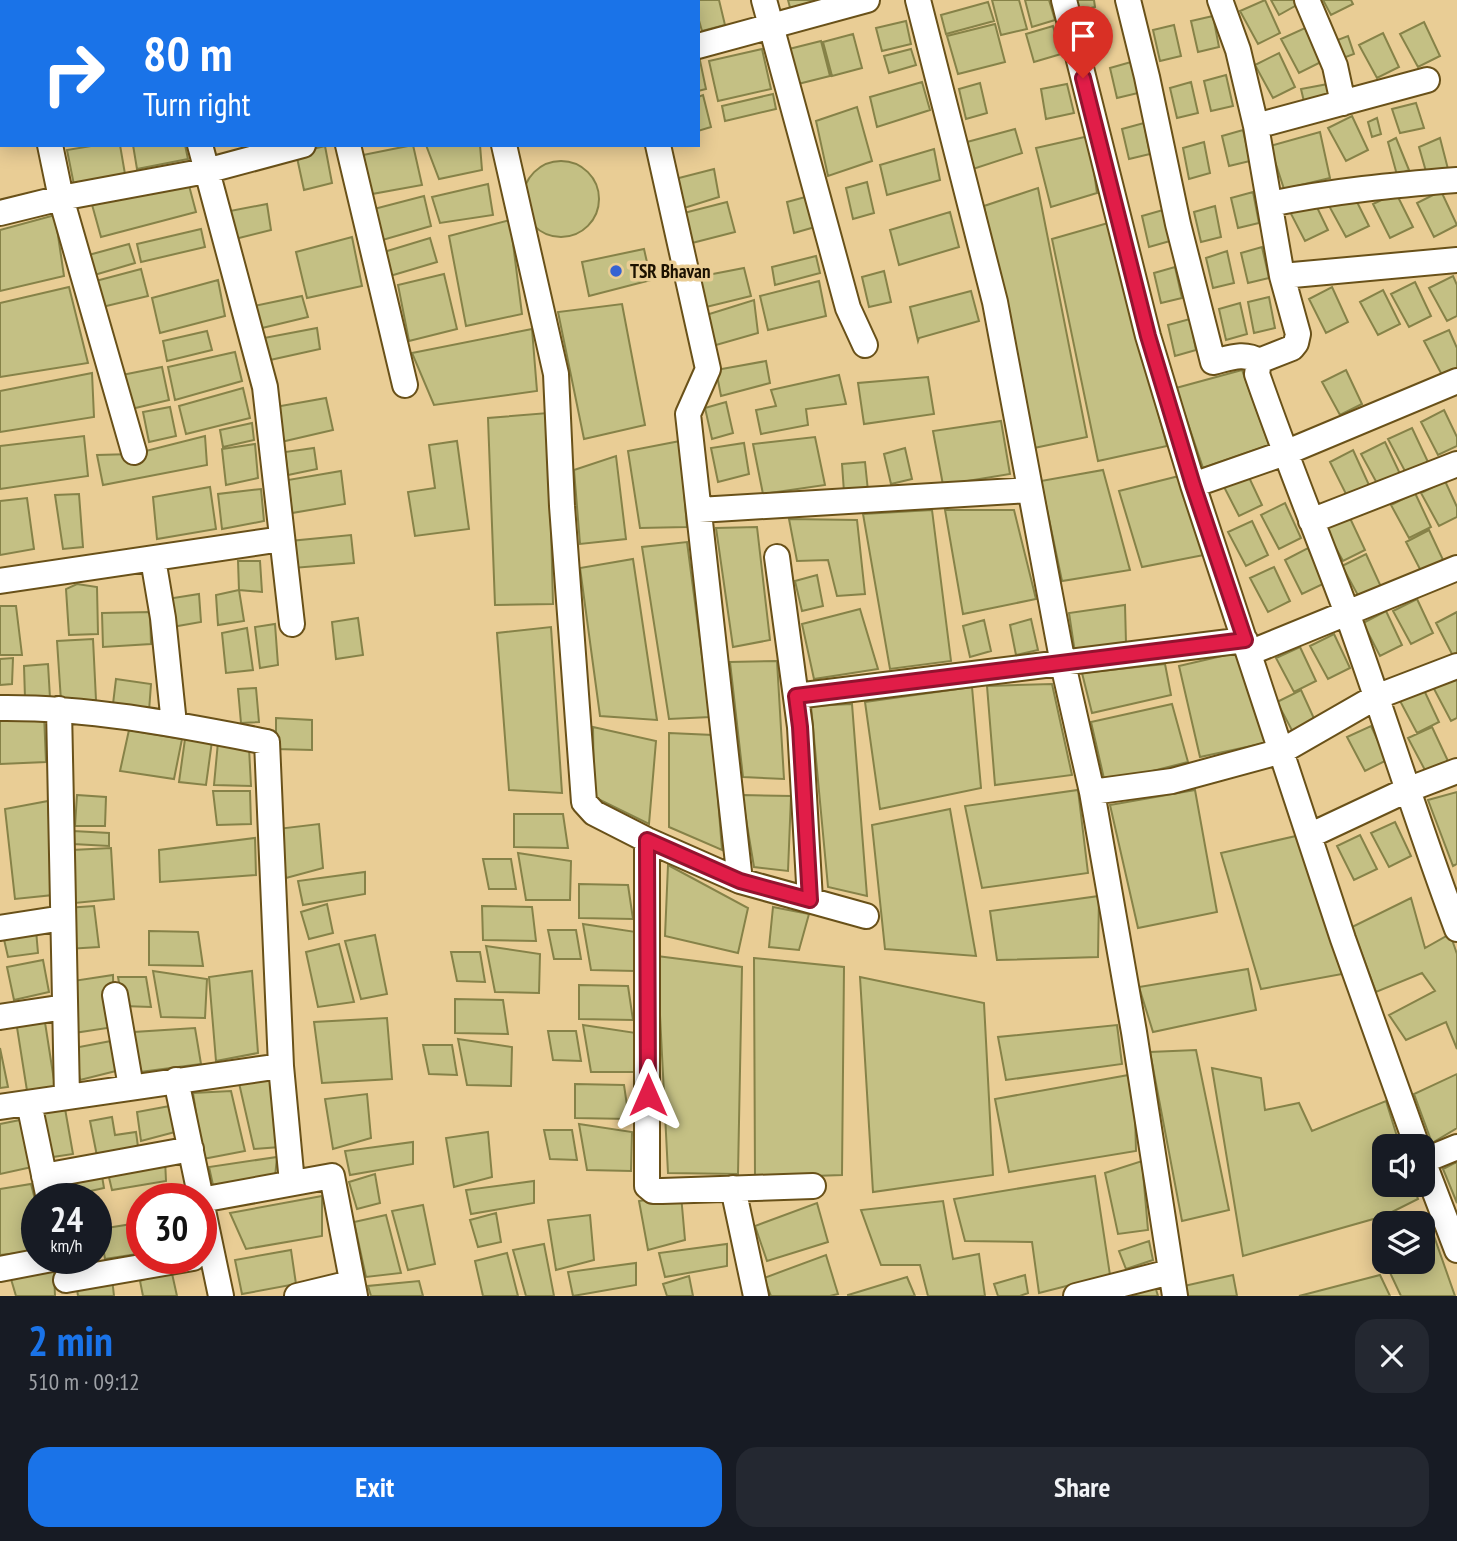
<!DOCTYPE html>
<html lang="en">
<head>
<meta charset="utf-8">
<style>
  :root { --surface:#171b24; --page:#242831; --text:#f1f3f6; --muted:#9ea1a6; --accent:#1a73e8 }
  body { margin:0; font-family:"PT Sans Narrow",sans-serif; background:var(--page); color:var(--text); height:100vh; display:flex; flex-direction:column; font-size:26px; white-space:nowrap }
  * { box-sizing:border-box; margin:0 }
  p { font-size:23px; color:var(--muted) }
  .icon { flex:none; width:38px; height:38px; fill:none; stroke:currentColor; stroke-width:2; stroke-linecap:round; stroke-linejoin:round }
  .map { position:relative; height:1296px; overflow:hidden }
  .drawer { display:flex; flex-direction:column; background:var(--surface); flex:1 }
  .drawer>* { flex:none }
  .top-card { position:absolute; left:0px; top:0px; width:700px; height:147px; box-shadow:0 4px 18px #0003; background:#1a73e8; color:#fff; overflow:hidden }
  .controls { position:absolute; left:1372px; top:1134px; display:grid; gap:14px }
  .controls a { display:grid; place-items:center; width:63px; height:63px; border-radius:14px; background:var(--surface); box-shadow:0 4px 18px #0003; font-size:35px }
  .speed { position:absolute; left:21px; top:1183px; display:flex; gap:14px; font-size:35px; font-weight:700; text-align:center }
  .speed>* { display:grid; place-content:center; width:91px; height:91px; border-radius:50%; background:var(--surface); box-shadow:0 4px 18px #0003; line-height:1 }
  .speed small { font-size:18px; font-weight:400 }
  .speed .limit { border:10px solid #d22; background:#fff; color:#111 }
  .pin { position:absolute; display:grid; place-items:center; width:60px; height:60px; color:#fff; margin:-72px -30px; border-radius:50% 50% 50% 0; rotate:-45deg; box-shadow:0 0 7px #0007 }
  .pin .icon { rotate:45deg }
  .me { position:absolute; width:77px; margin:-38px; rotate:0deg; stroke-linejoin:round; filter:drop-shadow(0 0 5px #0008) }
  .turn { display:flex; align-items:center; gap:24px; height:147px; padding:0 28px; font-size:32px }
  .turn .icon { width:91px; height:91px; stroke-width:2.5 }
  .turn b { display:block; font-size:49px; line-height:60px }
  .round { display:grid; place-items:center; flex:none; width:74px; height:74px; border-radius:21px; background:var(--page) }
  .headline { display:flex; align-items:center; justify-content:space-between; height:119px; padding:0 28px }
  h1 { font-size:42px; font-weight:700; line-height:52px; color:var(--accent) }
  .cta { display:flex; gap:14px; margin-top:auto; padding:14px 28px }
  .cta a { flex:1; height:80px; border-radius:21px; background:var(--accent); color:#fff; font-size:28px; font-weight:700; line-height:80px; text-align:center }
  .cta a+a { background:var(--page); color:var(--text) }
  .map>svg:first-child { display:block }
</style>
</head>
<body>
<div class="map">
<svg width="1457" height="1296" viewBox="0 0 1457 1296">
  <rect width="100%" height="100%" fill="#e9cd95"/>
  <path fill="#c4c084" stroke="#868248" stroke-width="2" d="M694,0h25l6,25 -23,6 -4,-14v-15z
    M788,0h57l-53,15z
    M992,0h27l8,29 -26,6z
    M1025,0h24l6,20 -23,7z
    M1075,0h19l1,7 -17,4z
    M1265,0l15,33 -22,11 -18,-33z
    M1271,0h30l1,2 -23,13z
    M1323,0h28l2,4 -22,11z
    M988,2l6,19 -48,13 -5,-19z
    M1213,16l6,31 -21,5 -7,-31z
    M906,21l5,23 -29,7 -6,-23z
    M1424,22l16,34 -22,11 -18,-33z
    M995,24l10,38 -47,12 -11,-38z
    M1174,25l7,31 -21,5 -7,-31z
    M1053,26l8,28 -27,8 -8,-28z
    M1305,28l16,34 -22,11 -18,-34z
    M1383,33l16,34 -22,11 -18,-33z
    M853,34l9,34 -30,8 -9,-34z
    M1348,36l6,18 -19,7 -8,-17z
    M821,41l9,35 -32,8 -9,-35z
    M762,49l9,40 -53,12 -9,-40z
    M911,49l5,16 -27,8 -5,-17z
    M1279,53l16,34 -22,11 -18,-33z
    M699,56l7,33 -8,2v-34z
    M1131,62l7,31 -21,5 -7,-30z
    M1226,75l7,31 -22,5 -7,-30z
    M922,82l8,28 -53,17 -7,-30z
    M1191,82l7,31 -21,5 -7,-30z
    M980,83l7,30 -21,6 -7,-30z
    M1067,84l7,29 -28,6 -5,-30z
    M1328,84l5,20 -27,6 -5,-21z
    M773,94l3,15 -51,12 -3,-15z
    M703,95l8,32 -13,4v-34z
    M1416,103l8,25 -24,5 -8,-24z
    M857,107l15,54 -44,15 -12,-55z
    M1352,116l16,34 -22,11 -18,-33z
    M1377,118l4,16 -9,3 -4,-15z
    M1144,123l6,31 -21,5 -7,-30z
    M1015,129l7,24 -49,16 -6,-27z
    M1243,130l7,31 -21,5 -7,-30z
    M1320,132l10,46 -46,11 -14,-43z
    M1089,136l8,57 -46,14 -15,-59z
    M1396,138l13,32 -12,5 -9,-33z
    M1440,138l8,31 -21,6 -8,-28z
    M1204,142l6,31 -21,6 -6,-31z
    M97,145h23l5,29 -51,11 -7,-35z
    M133,145h52l3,14 -51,10z
    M413,145l9,40 -50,9 -9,-39z
    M426,145h54l2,25 -43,9z
    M325,146l7,37 -28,7 -8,-37z
    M934,149l6,31 -53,15 -7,-30z
    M523 199a38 38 0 1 1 76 0a38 38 0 1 1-76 0Z
    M714,169l5,28 -38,12 -6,-30z
    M187,178l9,34 -95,25 -10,-36z
    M867,182l7,31 -21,6 -7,-31z
    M488,184l5,31 -53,8 -8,-26z
    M1038,188l49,249 -53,11 -50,-242z
    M1441,191l16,34 -23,12 -17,-34z
    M1253,192l6,31 -21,5 -7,-30z
    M1352,192l17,34 -23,11 -18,-33z
    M1396,193l17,34 -23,11 -17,-34z
    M1311,195l17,35 -23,11 -17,-33z
    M424,196l7,30 -52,15 -5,-32z
    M809,196l6,31 -21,6 -7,-31z
    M727,202l8,30 -43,11 -8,-30z
    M267,204l4,26 -36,9 -5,-28z
    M1215,206l6,31 -20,5 -7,-30z
    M1163,210l7,31 -21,6 -7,-31z
    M950,212l9,35 -60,18 -9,-35z
    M55,215l9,61 -64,15v-61z
    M510,220l12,94 -56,12 -17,-90z
    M1108,223l59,223 -69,15 -46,-222z
    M201,229l4,18 -64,15 -4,-18z
    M352,237l10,49 -55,12 -11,-46z
    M430,238l7,24 -47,14 -6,-24z
    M129,244l6,19 -44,13 -6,-20z
    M1262,247l7,31 -21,5 -7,-30z
    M644,249l7,31 -62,16 -7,-34z
    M1227,251l7,32 -21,5 -7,-30z
    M816,256l4,17 -45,12 -3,-18z
    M1175,267l7,31 -21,5 -7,-30z
    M744,268l7,28 -49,12 -5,-31z
    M141,269l7,27 -50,12 -6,-26z
    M884,271l7,31 -22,5 -7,-30z
    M444,274l13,55 -48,12 -11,-56z
    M1453,276l4,9v31l-10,5 -18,-33z
    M218,280l7,36 -65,17 -8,-35z
    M819,281l7,35 -58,14 -8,-34z
    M1415,282l16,34 -22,11 -18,-33z
    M69,287l19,76 -88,14v-74z
    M1332,287l16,35 -22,11 -17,-34z
    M1383,290l17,34 -22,11 -18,-33z
    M971,291l8,30 -60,17 -1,3 -8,-34z
    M302,296l6,21 -50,12 -4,-23z
    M1269,297l6,31 -21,5 -6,-31z
    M754,300l4,33 -49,14 -6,-31z
    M1240,303l7,31 -21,6 -7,-31z
    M622,304l23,121 -61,14 -26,-127z
    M1190,319l6,31 -21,6 -7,-31z
    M317,328l3,21 -50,11 -6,-22z
    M532,329l5,62 -103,14 -22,-52z
    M1449,330l8,18v20l-15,7 -18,-34z
    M207,331l5,19 -45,11 -4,-20z
    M235,352l7,29 -67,19 -7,-33z
    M766,361l4,22 -49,13 -5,-26z
    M162,367l7,33 -42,10 -10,-34z
    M1242,370l27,75 -66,23 -27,-80z
    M1346,370l16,34 -22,11 -18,-33z
    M92,373l2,44 -94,15v-41z
    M839,375l7,29 -40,5 2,16 -47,9 -5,-24 20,-4 -5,-16z
    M928,377l6,37 -70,10 -6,-41z
    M243,388l7,30 -64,16 -7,-28z
    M326,398l7,32 -52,12 -6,-35z
    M726,402l7,31 -21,6 -7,-31z
    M170,407l6,29 -27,6 -6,-30z
    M1444,410l13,27v9l-19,9 -17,-33z
    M548,413l5,191 -58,1 -7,-187z
    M1001,421l9,53 -67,11 -10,-54z
    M252,423l2,17 -31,7 -3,-17z
    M1412,428l16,34 -22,11 -18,-34z
    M84,436l4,40 -88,13v-43z
    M205,436l2,29 -104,20 -6,-30 37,-1z
    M815,437l10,48 -62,9 -10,-50z
    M457,441l12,88 -54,7 -7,-44 27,-4 -6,-43z
    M680,441l7,86 -47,1 -12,-77z
    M1385,442l16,34 -22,11 -18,-33z
    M744,443l5,31 -31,8 -7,-34z
    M255,444l3,34 -32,7 -4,-36z
    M314,448l3,21 -29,6 -3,-23z
    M905,448l7,31 -21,5 -7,-30z
    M1353,450l16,35 -22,11 -17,-34z
    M616,456l10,83 -46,5 -6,-74z
    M865,462l3,29 -24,1 -2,-28z
    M1103,470l27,100 -68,11 -21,-100z
    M341,471l4,33 -53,9 -4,-33z
    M1246,471l16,34 -23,11 -17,-33z
    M1183,475l26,79 -67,13 -23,-76z
    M1445,481l12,26v10l-18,9 -18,-33z
    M210,487l6,42 -59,10 -4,-42z
    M261,489l3,32 -42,8 -4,-35z
    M1415,493l16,34 -22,11 -18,-33z
    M79,494l4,53 -20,2 -8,-54z
    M27,498l7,51 -34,6v-54z
    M1285,503l16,35 -22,11 -18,-34z
    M932,510l19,151 -61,8 -27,-155z
    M945,510h69l22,89 -73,15z
    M1349,516l16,34 -22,11 -18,-33z
    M789,519l68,1 8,74 -28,2 -9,-36 -31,1z
    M1252,521l16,34 -22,11 -18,-34z
    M757,527l13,113 -37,7 -17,-119z
    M1429,530l16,34 -22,11 -17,-33z
    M351,535l3,28 -61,5 -3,-27z
    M687,542l23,175 -41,2 -27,-172z
    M1308,548l17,35 -23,11 -17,-34z
    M1366,554l16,35 -22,10 -18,-33z
    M633,559l24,161 -57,-4 -20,-148z
    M238,561h22l2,31 -23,-2z
    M1274,567l16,34 -22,11 -18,-34z
    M817,575l6,31 -21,5 -7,-30z
    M77,584l20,3 1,47 -29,1 -3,-46z
    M239,590l5,31 -26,4 -2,-30z
    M199,594l2,28 -29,5 -5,-28z
    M1417,599l16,34 -22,11 -18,-33z
    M1125,605l1,38 -51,10 -6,-40z
    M0,606h16l6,49h-22z
    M860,609l18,60 -64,10 -12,-55z
    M1386,611l16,34 -22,11 -17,-33z
    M150,612l1,32 -48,3 -1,-34z
    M1457,612v42l-4,2 -17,-33z
    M358,618l5,37 -27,4 -4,-37z
    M1031,619l7,31 -22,5 -6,-30z
    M984,620l7,31 -21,6 -7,-31z
    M275,624l3,41 -18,3 -5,-41z
    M551,627l11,166 -53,-3 -12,-157z
    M247,628l6,42 -27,3 -4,-40z
    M1334,634l16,34 -22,11 -18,-33z
    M93,639l3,61 -35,1 -4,-60z
    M1300,647l16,34 -22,11 -18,-34z
    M1239,652l31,90 -70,15 -21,-91z
    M13,658l-1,26 -12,1v-26z
    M777,661l7,118 -41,-2 -13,-115z
    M48,664l2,34h-25l-1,-32z
    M1165,664l6,31 -79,18 -10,-40z
    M1457,676v42l-6,3 -18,-34z
    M116,679l35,5 -2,27 -36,-7z
    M1052,684l20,91 -77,10 -8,-99z
    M972,687l9,101 -101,21 -15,-107z
    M256,688l3,34 -18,1 -3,-34z
    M1423,688l16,34 -22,11 -18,-34z
    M1301,690l16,35 -22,11 -18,-34z
    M852,704l15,192 -39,-9 -17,-181z
    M1172,704l16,58 -83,21 -14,-61z
    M44,714l2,48 -46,2v-49z
    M276,718l36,2v30l-36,-1z
    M1371,726l16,34 -22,11 -18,-34z
    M593,727l63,14 -7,83 -55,-27z
    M1432,727l16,34 -22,11 -18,-34z
    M129,730l53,9 -8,40 -54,-8z
    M669,733l44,2 9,115 -53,-23z
    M185,739l27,2 -6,44 -27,-3z
    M218,742l31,6 2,38 -37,-1z
    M1078,790l10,83 -106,15 -17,-82z
    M1195,790l22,122 -79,16 -28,-123z
    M213,791h37l1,33 -34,1z
    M1457,792v72l-4,2 -25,-66z
    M77,795l29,2 -1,29h-30z
    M742,795l49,1 -3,75 -34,-4z
    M48,801l5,94 -38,4 -10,-90z
    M950,809l26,147 -91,-7 -13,-124z
    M514,814h49l5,34 -54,-1z
    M1395,822l16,34 -22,11 -18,-34z
    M319,824l4,44 -37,10 -9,-49z
    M73,831l36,2v13l-36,-2z
    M1360,835l17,34 -23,11 -17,-34z
    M1296,836l46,138 -81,15 -40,-136z
    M255,838l1,37 -96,7 -1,-32z
    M111,848l3,51 -39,4 -3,-53z
    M518,853l53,8 -1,39h-44z
    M483,859h28l5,30h-27z
    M668,865l80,43 -10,45 -73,-17z
    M365,872v22l-62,11 -5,-24z
    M579,884l49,1 5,34 -54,-1z
    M1099,896l-1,61 -101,3 -7,-49z
    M1411,898l14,50 25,-14 7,20v95l-11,-27 -40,18 -17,-25 46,-24 -13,-18 -46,19 -24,-65z
    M327,904l6,29 -24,6 -8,-27z
    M94,906l5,41 -32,2 -1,-41z
    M482,906l50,1 4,34 -53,-1z
    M773,907l36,7 -10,36 -30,-3z
    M583,924l53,8 -1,39 -44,-1z
    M36,930l2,23 -30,4 -5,-22z
    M548,930h28l5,29h-27z
    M149,931l49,1 5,34 -54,-1z
    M375,935l12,59 -26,5 -16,-58z
    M339,944l15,58 -36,5 -12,-55z
    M486,946l54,8 -1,39 -44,-1z
    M451,952h29l5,30 -28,-1z
    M657,956l85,11 -4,207 -70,-1z
    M754,958l90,9 -2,208 -87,3z
    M43,960l6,32 -35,8 -7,-33z
    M1248,969l8,41 -103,22 -14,-45z
    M153,971l54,8 -2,39 -44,-1z
    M252,971l6,82 -42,8 -7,-84z
    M113,975l1,52 -40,6 -1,-52z
    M118,977h28l5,30 -28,-1z
    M860,977l124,26 9,172 -120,17z
    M579,985l49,1 5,34 -54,-1z
    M455,999l48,1 5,34 -53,-1z
    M44,1016l12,77 -28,4 -12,-76z
    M387,1018l5,61 -70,4 -8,-61z
    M583,1025l53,8 -1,39h-44z
    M1117,1025l5,39 -116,16 -8,-43z
    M195,1028l6,36 -61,8 -6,-40z
    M548,1031h28l5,30 -28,-1z
    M458,1039l54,8 -1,39 -44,-1z
    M111,1041l5,30 -36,9 -6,-32z
    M423,1045h29l5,30 -28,-1z
    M0,1048l8,39 -8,1z
    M1196,1050l33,160 -47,11 -32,-169z
    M1212,1068l49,10 4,32 34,-7 13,28 74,-30 14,45h-16v39h29l5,14 -34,17 -141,40z
    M1134,1074l2,77 -127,21 -14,-73z
    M1457,1074v54l-25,15 -18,-49z
    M272,1079l8,68 -26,2 -15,-66z
    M575,1084l49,1 5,34 -54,-1z
    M231,1091l14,60 -42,8 -10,-66z
    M367,1094l4,44 -38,11 -8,-50z
    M64,1103l9,51 -27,4 -8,-50z
    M170,1106l5,26 -34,9 -4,-29z
    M112,1117l3,18 21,-3 3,22 -41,7 -8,-40z
    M20,1120l12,47 -32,7v-50z
    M579,1124l53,8 -1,39 -44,-1z
    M544,1130h28l5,30 -27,-1z
    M488,1132l4,45 -38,10 -8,-49z
    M413,1142v22l-63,11 -5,-24z
    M277,1157l-2,20 -62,8 -4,-18z
    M165,1159l1,22 -54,9 -5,-21z
    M1142,1161l6,69 -30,4 -13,-61z
    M1457,1162v41l-14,-34z
    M101,1170l3,18 -45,10 -1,-19z
    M375,1174l5,29 -23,6 -8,-27z
    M1095,1176l15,99 -71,18 -7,-51 -67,-1 -11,-42z
    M534,1181v22l-63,11 -5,-24z
    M31,1184l6,23v44l-37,4v-66z
    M681,1195l4,45 -37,10 -9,-49z
    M322,1196v40l-76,13 -16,-36z
    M943,1201l10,58 26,-5 6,42h-57l-8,-31h-39l-20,-55z
    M817,1203l11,39 -61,19 -12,-35z
    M423,1205l12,59 -27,6 -16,-59z
    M496,1213l5,29 -23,5 -8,-27z
    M386,1215l15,58 -35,4 -12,-55z
    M590,1215l4,45 -38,10 -8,-50z
    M1428,1219l27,77h-54l-16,-34h38v-39h-5z
    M132,1224l5,30 -32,5 -5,-30z
    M1149,1241l4,19 -27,9 -7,-18z
    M544,1244l10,52h-28l-13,-46z
    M727,1244v22l-62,11 -6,-24z
    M291,1250l5,34 -54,10 -7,-34z
    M507,1253l11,43h-35l-8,-35z
    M826,1255l12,39 -8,2h-59l-7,-18z
    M67,1258h23l1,7 -23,5z
    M636,1263v22l-63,11 -5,-24z
    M171,1269l6,27h-34l-3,-15z
    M54,1271l1,25h-39l-5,-17z
    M1025,1275l3,18 -8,3h-22l-4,-12z
    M1233,1275l4,21h-51l-2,-10z
    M1380,1275l10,21h-91z
    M689,1276l4,20h-26l-4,-12z
    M907,1277l8,19h-67v-1z
    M112,1278l2,18h-36l-2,-14z
    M419,1281l4,15h-52l-3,-10z
    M1155,1286l3,10h-29z"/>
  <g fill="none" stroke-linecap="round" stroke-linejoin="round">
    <defs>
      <path id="minor" d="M20,0v2
        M163,0v2
        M311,0v2
        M469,0l1,2
        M619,0v2
        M764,0l84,308 17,37
        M918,0l77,302 68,362 29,128 42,240 41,264
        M1064,0l84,336 45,149 150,454 74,207
        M1128,0l19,77 31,147 35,138c17,-4 31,-10 46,-1
        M1220,0l18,50 18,76 26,150 16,58 -2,9 -4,5 -33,13 -2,13c28,81 60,159 90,239 38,105 71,212 110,316
        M1307,0l28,66 8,37
        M698,46l169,-46
        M1256,126l171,-46
        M50,145l11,53 73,254
        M200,145l65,242 27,237
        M348,145l57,240
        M504,145l52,229 6,132 22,296 10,11 53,27 93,41 126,35
        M658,145l50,224 -20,45 52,467
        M1270,204c62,-13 124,-19 187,-24
        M0,213l61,-15 145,-27 97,-26
        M1282,276l175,-16
        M1193,485l92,-32 172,-72
        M699,510l331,-20
        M1311,521l146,-57
        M777,557l23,170 10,173
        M153,559l10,59 11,106
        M0,581l282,-42
        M1249,653l208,-85
        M796,696l449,-56
        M0,708c90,-1 179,17 267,34l14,324 11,117
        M59,709l8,388
        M1092,792l80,-11 110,-30 94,-54 81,-31
        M1309,836l98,-46 50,-19
        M647,840v346l6,5h9l151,-5
        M0,928l63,-10
        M115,995l16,92
        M0,1017l65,-10
        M176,1080l25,119
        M29,1103l20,96
        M0,1107l281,-41
        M1457,1147l-34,14 34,89
        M44,1176l147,-27
        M733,1188l23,108
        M201,1200l131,-24 23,120
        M201,1201l20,95
        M0,1269l57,-11
        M66,1280l127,-22
        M297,1296l54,-13
        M1076,1296l94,-24"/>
    </defs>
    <use href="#minor" stroke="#695119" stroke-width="28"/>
    <use href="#minor" stroke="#fff" stroke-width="24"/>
  </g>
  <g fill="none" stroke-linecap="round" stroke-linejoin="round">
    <defs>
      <path id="route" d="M648,1095l-1,-255 93,41 70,19 -10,-173 -4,-31 449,-56 -52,-155 -45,-149 -65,-258"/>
    </defs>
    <use href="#route" stroke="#92132f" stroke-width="18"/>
    <use href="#route" stroke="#e11d48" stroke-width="12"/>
  </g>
  <circle fill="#3562d2" stroke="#e9cd95" stroke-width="2.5" cx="616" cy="271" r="7"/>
  <g text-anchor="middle" stroke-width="7" stroke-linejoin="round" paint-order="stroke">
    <g font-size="19" font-weight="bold" fill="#1b1100" stroke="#e9cd95" text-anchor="start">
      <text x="630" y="278">TSR Bhavan</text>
    </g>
  </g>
</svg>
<div class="controls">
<a><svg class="icon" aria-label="sound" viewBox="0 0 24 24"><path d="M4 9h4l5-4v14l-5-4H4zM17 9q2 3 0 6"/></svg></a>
<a><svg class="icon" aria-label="layers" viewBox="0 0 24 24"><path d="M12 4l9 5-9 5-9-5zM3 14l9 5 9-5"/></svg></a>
</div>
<div class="speed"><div>24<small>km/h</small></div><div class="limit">30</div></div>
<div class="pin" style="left:1083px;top:78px;background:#d93025"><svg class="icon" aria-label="arrive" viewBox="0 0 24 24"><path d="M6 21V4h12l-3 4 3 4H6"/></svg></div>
<svg class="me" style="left:648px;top:1095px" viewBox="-20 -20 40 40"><path d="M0-17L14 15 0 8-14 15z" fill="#e11d48" stroke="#fff" stroke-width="4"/></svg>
<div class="top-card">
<div class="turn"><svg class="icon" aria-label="right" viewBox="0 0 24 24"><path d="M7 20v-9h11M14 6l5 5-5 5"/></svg><div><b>80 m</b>Turn right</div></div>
</div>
</div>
<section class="drawer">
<div class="headline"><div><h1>2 min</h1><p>510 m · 09:12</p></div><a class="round"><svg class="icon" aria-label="close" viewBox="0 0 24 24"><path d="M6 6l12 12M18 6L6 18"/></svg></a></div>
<div class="cta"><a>Exit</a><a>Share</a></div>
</section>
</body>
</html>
